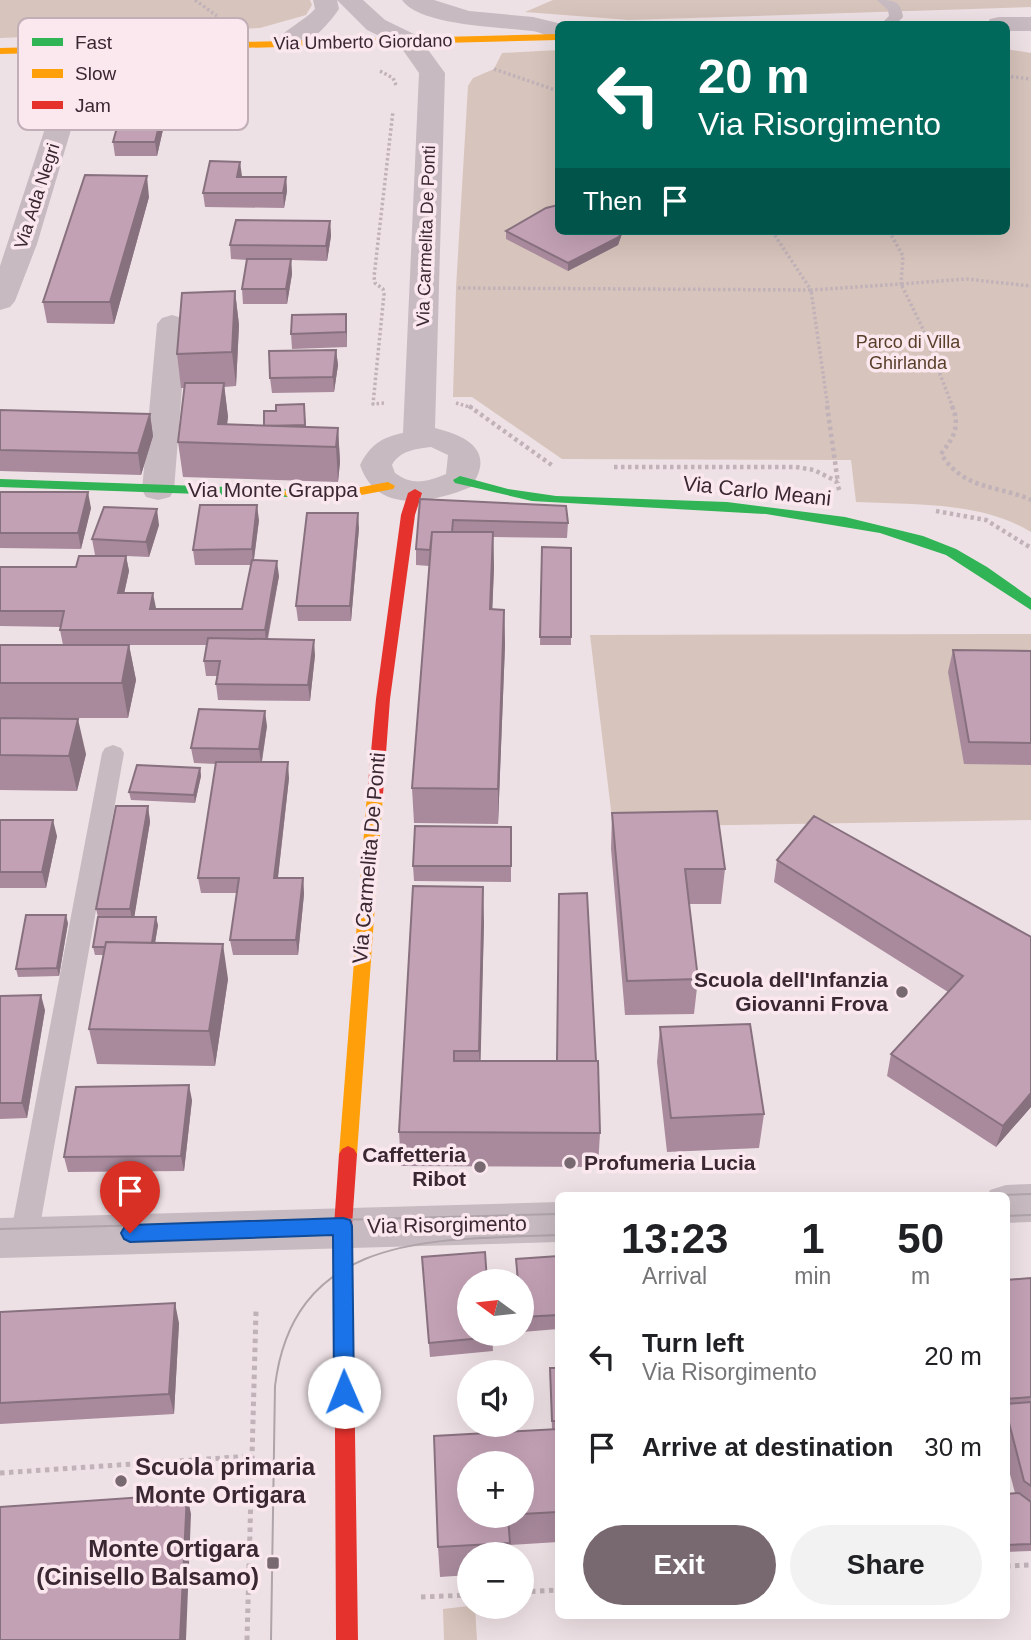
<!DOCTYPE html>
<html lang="en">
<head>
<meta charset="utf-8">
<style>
  :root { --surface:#fff; --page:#f2f2f2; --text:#202124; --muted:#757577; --accent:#786870 }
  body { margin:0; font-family:Helvetica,sans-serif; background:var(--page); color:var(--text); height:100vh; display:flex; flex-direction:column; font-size:26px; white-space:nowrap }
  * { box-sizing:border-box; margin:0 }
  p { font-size:23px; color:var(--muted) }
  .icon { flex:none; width:38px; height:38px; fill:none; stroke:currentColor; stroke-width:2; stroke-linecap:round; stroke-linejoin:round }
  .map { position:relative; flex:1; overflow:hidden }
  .details { position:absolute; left:555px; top:1192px; width:455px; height:427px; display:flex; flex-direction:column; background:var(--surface); border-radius:10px; box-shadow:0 7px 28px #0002 }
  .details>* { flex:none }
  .guide { position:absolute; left:555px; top:21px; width:455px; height:214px; border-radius:10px; box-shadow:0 7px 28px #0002; background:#00695c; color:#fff; overflow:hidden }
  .needle { width:46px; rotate:285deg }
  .buttons { position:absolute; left:457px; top:1269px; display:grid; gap:14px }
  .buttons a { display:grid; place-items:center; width:77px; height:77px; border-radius:50%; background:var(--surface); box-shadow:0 7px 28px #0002; font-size:35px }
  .pin { position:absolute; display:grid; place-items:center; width:60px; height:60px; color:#fff; margin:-72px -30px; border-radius:50% 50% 50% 0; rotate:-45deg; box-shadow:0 0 7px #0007 }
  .pin .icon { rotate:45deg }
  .me { position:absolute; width:77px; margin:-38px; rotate:359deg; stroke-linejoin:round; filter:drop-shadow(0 0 5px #0008) }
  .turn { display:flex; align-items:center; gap:24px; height:147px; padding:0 28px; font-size:32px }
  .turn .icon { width:91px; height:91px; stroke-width:2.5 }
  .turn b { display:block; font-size:49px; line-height:60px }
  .then { display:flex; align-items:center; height:66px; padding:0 28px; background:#0003; gap:14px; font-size:26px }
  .eta { display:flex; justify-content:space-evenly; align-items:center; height:119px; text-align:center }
  .eta b { font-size:42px; font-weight:700; line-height:49px }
  .button { display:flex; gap:14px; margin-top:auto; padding:14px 28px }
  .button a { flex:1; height:80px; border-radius:42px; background:var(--accent); color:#fff; font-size:28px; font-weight:700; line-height:80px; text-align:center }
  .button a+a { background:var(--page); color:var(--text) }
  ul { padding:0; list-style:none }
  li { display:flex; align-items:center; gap:21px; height:91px; padding:0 28px }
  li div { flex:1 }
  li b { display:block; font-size:26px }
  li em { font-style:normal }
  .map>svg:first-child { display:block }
</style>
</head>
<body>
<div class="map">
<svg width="1031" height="1640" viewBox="0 0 1031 1640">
  <rect width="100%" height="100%" fill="#eee1e5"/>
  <path fill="#d7c4bc" d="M0,0h310l2,5 -6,10 -46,13 -260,10z
    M553,0h478v7l-402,13 -104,-8z
    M1006,49l25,4v479c-51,-31 -117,-27 -175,-30l-5,-42 -289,-1 -90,-62h-19l3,-109 12,-202 5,-8 21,-9 8,-16 56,-3v181h448z
    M1031,634v186l-418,7 -23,-192z
    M469,1606l6,1 2,33h-33l-1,-31z"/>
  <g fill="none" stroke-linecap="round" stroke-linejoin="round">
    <path stroke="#c0b2b8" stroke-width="3.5" stroke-dasharray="2.5 2.5" stroke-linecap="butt" d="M195,0l22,16
      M494,69l64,22
      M380,71l13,7 3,7
      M1006,76l25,3
      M772,231l39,59 90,-6 2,-28 -14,-25
      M458,288l353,2 17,118
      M384,403l-11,1 11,-110 -1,-5 -8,-6 -1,-6 19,-166
      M456,403l17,5
      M953,408l-31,-81 -21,-43 65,-5 65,7"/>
    <path stroke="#c0b2b8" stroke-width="4.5" stroke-dasharray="3.5 3.5" stroke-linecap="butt" d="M469,406l84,60
      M827,406l11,77
      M952,406c9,21 1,32 -11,48 24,37 54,30 90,46
      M614,467h182l18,3 22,11 4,11
      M936,511l50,9 45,28"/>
    <path stroke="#c0b2b8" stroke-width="5" stroke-dasharray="4.5 4.5" stroke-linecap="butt" d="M0,1473l252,-17
      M1006,1566l25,-1
      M522,1592l36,-2
      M421,1597l48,-2
      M247,1640l9,-329"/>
    <path fill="#c7bac0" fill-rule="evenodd" d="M877,0c15,0 24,0 26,17l-7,7h-15l8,-8 -1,-6z
      M113,745l8,3 3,5 -86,484 -4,8 -10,4 -10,-4 -4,-8 92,-484 3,-5z"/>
    <path fill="#c7bac0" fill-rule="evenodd" d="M313,0h24l2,9c-13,19 -38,46 -63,40l-3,-5c10,-14 30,-22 42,-35z
      M337,0h26l22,20 33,16 27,37 -10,355c32,8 61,23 36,59 -37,15 -94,29 -111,-22 10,-20 22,-28 43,-32l16,-360 -19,-27 -33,-16zM431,447l17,8 -2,19c-19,8 -34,12 -51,-1l-3,-8c8,-15 25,-16 39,-18z
      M402,0h32l35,11 64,6 29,7h-4v15c-9,-2 -17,-7 -26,-8 -30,-4 -112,-5 -130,-31z
      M999,17h32v14h-25v-7h-19l3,-5z
      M83,42l9,2 3,5 -58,195 -22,57 -5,6 -10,3v-44l71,-217 3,-5z
      M172,315l10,3 5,6 -13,166 -4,7 -12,3 -12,-3 -4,-7 15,-166 5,-6z
      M1031,1184v38l-25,1v-28h-18l2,-5 16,-5z
      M558,1202v40l-558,16v-40z"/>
    <path fill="#30b455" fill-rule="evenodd" d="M460,476l48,13 48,7 171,6 118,15 78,19 33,13 31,18 44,31v12l-85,-55 -66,-22 -114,-19 -234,-13 -77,-18 -2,-3z
      M0,479l288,10 7,4 -7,4 -288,-10z"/>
    <path fill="#ff9f0a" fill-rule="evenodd" d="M558,34v6l-558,14v-6z
      M388,482l7,4 -2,3 -42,8h-63l-7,-4 7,-4h63z
      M375,788l8,6 -26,360 -3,5 -6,3 -6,-3 -3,-5 28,-360z"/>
    <path fill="#e5322d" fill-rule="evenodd" d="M415,489l7,4 -7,22 -25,184 -7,95 -8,6 -8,-6 9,-95 25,-184 7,-22z
      M348,1146l6,3 3,5 -5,72 6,414h-22l-2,-414 5,-72 3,-5z"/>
    <path stroke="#afa4a9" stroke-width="2" d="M1001,1195l30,-1
      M1006,1216l25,-1
      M0,1229l558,-15
      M271,1640l4,-254c19,-156 164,-146 283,-151"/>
  </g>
  <path fill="#a88a9c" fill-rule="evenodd" d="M167,112l-10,44h-42l-2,-14z
    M242,177h44l1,14 -3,17 -79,-1 -2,-14z
    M149,197l-35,127 -67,-1 -4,-21z
    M330,221l1,15 -4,25 -36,-1 1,14 -5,30h-44l-1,-15 5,-29 -16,-1 -1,-14z
    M506,231h117l-5,14 -50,26 -62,-32z
    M235,291l4,34 -3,61 -12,1 4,30 -1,8 37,1 12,-15 28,-7 2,23 32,1 2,34 -2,20 -155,-5 -5,-35 6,-54h-3l-4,-34z
    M346,314l1,33 -55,2 -1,-15z
    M336,350l2,15 -4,27 -62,1 -2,-15z
    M0,410l150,4 3,22 -12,39 -141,-4z
    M0,492l91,16 -10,41 -81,-1z
    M420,499l148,24 -1,15 -74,-1 1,30 -2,42 12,1 1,35 -7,179 -84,-1 -2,-35 17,-222 -13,-1v-16z
    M259,520l-5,40 25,16 -11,63 47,16 -5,46 -92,-1 -2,-16 1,-8h-11l-2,-15 2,-16h-77l7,35 -8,38h-95l53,36 -9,37 -77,-1v-145h63l-3,-15v-3l-60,-1v-59h76l47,-11 -28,-1 -3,-16 67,-14 -10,32 -23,-1 3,15 -5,22 32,16h86l9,-44h-56l-2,-15z
    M359,528l-8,93h-53l-2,-15z
    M542,547l29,1v97h-31z
    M953,650l78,1v114l-67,-1 -16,-92z
    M267,726l-5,36 27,16 -11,100h25l1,16 -6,61h-65l-3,-15 7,-47h-36l-3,-15 18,-114 -22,-1 -3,-15z
    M200,768l1,8 -6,27 -64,-3 -2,-8z
    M148,806l2,16 -16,95 24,8 -3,18 73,36 -13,87 -118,-2 -8,-35 15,-74h-9l-2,-8 5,-30 -2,-8z
    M612,813l113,56 -4,35h-32l9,75 -4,35 -69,1 -14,-166z
    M0,820l57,16 -11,52h-46z
    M511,827v55l-97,-1 -1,-15z
    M777,860l254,77v170l-35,40 -109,-71 4,-22 57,-62 -174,-110z
    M484,922l-4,139 120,72 -2,34 -197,-1 -2,-34z
    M68,923l-9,53 -41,1 -2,-8z
    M0,996l45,14 -18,108 -27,1z
    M660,1027l104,87 -5,34 -92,4 -10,-90z
    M192,1100l-8,71 -116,1 -4,-15z
    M558,1256v73l-36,3v-51h-5l-1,-22z
    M422,1257l70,77 1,17 -63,6z
    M1031,1278v273l-25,1v-58l9,-1 -9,-34v-179z
    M0,1312l179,11 -5,91 -174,10z
    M550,1368h8v174l-48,3v9h-41v21l-29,2 -2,-30 114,-117zM522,1463v53h-53z"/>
  <path fill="#88717f" d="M166,98l1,14 -10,44 -2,-14z
    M240,162l2,14 -3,15 -2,-14z
    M147,176l2,21 -35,127 -4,-22z
    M286,177l1,14 -3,17 -1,-15z
    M330,221l1,15 -4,25 -1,-15z
    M621,231h2l-5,14 -50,26v-8z
    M291,259l1,15 -5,30 -1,-15z
    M235,291l4,34 -3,61 -4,-34z
    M346,314l1,15v18l-1,-15z
    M336,350l2,15 -4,27 -1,-15z
    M224,383l4,34 -4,27 -6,-20z
    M150,414l3,22 -12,39 -3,-22z
    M338,428l2,34 -2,20 -2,-35z
    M88,492l3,16 -10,41 -3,-16z
    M257,505l2,15 -6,45 -1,-16z
    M157,509l2,16 -10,32 -3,-15z
    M358,513l1,15 -8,93 -1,-15z
    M493,532l1,35 -3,78 -1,-36z
    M126,556l3,15 -8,37 -3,-15z
    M277,561l2,15 -13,69 -1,-15z
    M153,593l3,15 -6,1z
    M504,610l1,35 -7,179v-35z
    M314,640l1,15 -5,46 -2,-16z
    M129,645l7,35 -8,38 -6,-35z
    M265,711l2,15 -6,39 -2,-16z
    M78,719l8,35 -9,37 -8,-35z
    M288,762l1,16 -13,116 -2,-16z
    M200,768l1,8 -6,27 -1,-8z
    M148,806l2,16 -17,103 -3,-16z
    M53,820l4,16 -11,52 -4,-16z
    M303,878l1,16 -6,61 -2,-15z
    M483,887l1,35 -4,164 -1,-35z
    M66,915l2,8 -9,53 -2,-8z
    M156,917l2,8 -5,30 -1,-8z
    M223,944l5,35 -13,87 -6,-35z
    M41,995l4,15 -18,108 -5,-15z
    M189,1085l3,15 -8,71 -3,-15z
    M1031,1093v14l-35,40 7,-21z
    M175,1303l4,20 -5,91 -5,-20z
    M187,1494l4,20 -5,126h-6z"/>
  <path fill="#c3a1b5" stroke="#88717f" stroke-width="2" d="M125,98h41l-11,44h-42z
    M210,161l30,1 -3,15h49l-3,16h-80z
    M85,175l62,1 -37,126h-67z
    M558,205v26h63l-2,6 -51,26 -62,-32 40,-23z
    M236,220l94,1 -4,25 -96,-1z
    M247,259h44l-5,30h-44z
    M235,291l-3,61 -55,2 5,-61z
    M346,314v18l-55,2 1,-19z
    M336,350l-3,27 -63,1 -1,-27z
    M185,383h39l-6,41 120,4 -2,19 -158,-5z
    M304,404l1,21 -41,1v-15h12v-6z
    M0,410l150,4 -12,39 -138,-3z
    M0,492h88l-10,41h-78z
    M420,499l146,7 2,17 -115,-3 -1,12h-20l-2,18 -14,-1z
    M200,505h57l-5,44 -59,1z
    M104,507l53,2 -11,33 -54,-3z
    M307,513h51l-8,93h-54z
    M432,532h61l-3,77 14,1 -6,179 -86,-1z
    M542,547l29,1v89h-31z
    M79,556h47l-8,37h35l-3,16h92l10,-49 25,1 -12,69h-205l4,-19h-64v-44h76z
    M208,638l106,2 -6,45 -92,-1 4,-23h-16z
    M0,645h129l-7,38h-122z
    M953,650l78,1v92l-62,-1z
    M199,709l66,2 -6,38 -68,-1z
    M0,718l78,1 -9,37 -69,-1z
    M216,762h72l-14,116h29l-7,62h-66l9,-62h-41z
    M137,765l63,3 -6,27 -65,-3z
    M116,806h32l-18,103h-34z
    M717,811l8,58h-40l13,110 -71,2 -15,-168z
    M814,816l217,121v156l-28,33 -112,-72 72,-78 -186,-116z
    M0,820h53l-11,52h-42z
    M415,826l96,1v39h-98z
    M413,886l70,1 -4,164h-25v10h144l2,72 -201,-1z
    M587,893l9,168h-39l2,-167z
    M26,915h40l-9,53 -41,1z
    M98,917h58l-4,26 -46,-1 -1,5h-12z
    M106,942l117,2 -14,87 -120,-2z
    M41,995l-19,108h-22v-107z
    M750,1024l14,90 -93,4 -11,-91z
    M189,1085l-8,71 -117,1 12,-70z
    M485,1252l2,29h-18v53h23l1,3 -64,6 -7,-86z
    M558,1256v59l-36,2v-36h-4l-2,-22z
    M1031,1278v119l-25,2v-119z
    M175,1303l-6,91 -169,9v-91z
    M550,1368h8v53h-6z
    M1031,1402v84l-7,-5 -18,-70v-7z
    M558,1429v83l-36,2v-51h-53v53h39l2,27 -72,4 -4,-111z
    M1019,1493l12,9v42l-25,1v-51z
    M187,1494l-7,146h-180v-133z"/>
  <path fill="#1a73e8" stroke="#114b97" stroke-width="2" d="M343,1218l7,2 2,6 2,166 -2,6 -8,3 -7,-3 -3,-6 -1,-157 -203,7 -6,-3 -3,-6 3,-5 6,-3z"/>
  <g fill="#786870" stroke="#fbe8ef" stroke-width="2.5">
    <circle cx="902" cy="992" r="7"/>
    <circle cx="570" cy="1163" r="7"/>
    <circle cx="480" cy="1167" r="7"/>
    <circle cx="121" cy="1481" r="7"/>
    <rect x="266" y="1556" width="14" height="14" rx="3.5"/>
  </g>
  <g text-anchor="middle" stroke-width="7" stroke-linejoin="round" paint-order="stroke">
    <g font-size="18" fill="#392731" stroke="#fbe8ef">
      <text transform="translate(363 42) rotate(-1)" y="6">Via Umberto Giordano</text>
      <text transform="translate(37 196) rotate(-72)" y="6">Via Ada Negri</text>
      <text transform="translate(426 236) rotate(-88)" y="6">Via Carmelita De Ponti</text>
    </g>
    <g font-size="18" fill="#593f29" stroke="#fbe8ef">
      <text x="908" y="348">Parco di Villa<tspan x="908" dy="21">Ghirlanda</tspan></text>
    </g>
    <g font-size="21" fill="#392731" stroke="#fbe8ef">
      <text x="273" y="497">Via Monte Grappa</text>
      <text transform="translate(757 491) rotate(6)" y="7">Via Carlo Meani</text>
      <text transform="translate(369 858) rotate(-85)" y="7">Via Carmelita De Ponti</text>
      <text transform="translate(447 1225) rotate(-1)" y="7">Via Risorgimento</text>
    </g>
    <g font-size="21" font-weight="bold" fill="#392731" stroke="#fbe8ef" text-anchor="end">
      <text x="888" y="987">Scuola dell'Infanzia<tspan x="888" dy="24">Giovanni Frova</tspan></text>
      <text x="466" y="1162">Caffetteria<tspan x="466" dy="24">Ribot</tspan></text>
      <text x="584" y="1170" text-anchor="start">Profumeria Lucia</text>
    </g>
    <g font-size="24" font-weight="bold" fill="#392731" stroke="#fbe8ef" text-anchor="start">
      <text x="135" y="1475">Scuola primaria<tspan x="135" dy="28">Monte Ortigara</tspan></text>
      <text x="259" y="1557" text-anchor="end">Monte Ortigara<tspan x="259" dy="28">(Cinisello Balsamo)</tspan></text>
    </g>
  </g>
  <rect x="18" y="18" width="230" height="112" rx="10" fill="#fbe8ef" stroke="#c1aeb6" stroke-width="2"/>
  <rect x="32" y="38" width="31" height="8" fill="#30b455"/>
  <rect x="32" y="69" width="31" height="9" fill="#ff9f0a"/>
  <rect x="32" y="101" width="31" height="8" fill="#e5322d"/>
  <g font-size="19" fill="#392731">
    <text x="75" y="49">Fast</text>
    <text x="75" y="80">Slow</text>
    <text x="75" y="112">Jam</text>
  </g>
</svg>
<div class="buttons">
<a><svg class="needle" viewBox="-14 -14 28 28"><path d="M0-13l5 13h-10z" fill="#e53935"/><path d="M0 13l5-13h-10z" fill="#757577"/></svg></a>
<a><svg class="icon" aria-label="sound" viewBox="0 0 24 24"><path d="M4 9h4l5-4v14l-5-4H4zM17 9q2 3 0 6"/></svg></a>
<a>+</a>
<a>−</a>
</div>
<div class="pin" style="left:130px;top:1233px;background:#d93025"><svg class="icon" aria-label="arrive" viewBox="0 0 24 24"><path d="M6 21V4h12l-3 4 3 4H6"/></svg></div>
<svg class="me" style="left:344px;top:1392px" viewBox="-20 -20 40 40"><circle r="19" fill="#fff"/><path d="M0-13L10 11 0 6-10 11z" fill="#1a73e8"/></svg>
<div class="guide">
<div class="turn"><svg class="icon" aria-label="left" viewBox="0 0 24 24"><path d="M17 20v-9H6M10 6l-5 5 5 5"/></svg><div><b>20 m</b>Via Risorgimento</div></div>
<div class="then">Then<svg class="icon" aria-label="arrive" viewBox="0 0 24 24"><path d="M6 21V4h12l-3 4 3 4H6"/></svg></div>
</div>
<section class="details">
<div class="eta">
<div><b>13:23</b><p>Arrival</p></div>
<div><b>1</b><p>min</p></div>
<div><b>50</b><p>m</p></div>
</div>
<ul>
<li><svg class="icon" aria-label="left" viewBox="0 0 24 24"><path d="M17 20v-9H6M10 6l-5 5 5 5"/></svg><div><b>Turn left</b><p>Via Risorgimento</p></div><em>20 m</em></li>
<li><svg class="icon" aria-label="arrive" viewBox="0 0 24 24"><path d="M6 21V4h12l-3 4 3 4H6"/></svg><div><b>Arrive at destination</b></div><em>30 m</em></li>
</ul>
<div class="button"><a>Exit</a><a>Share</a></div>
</section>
</div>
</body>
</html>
